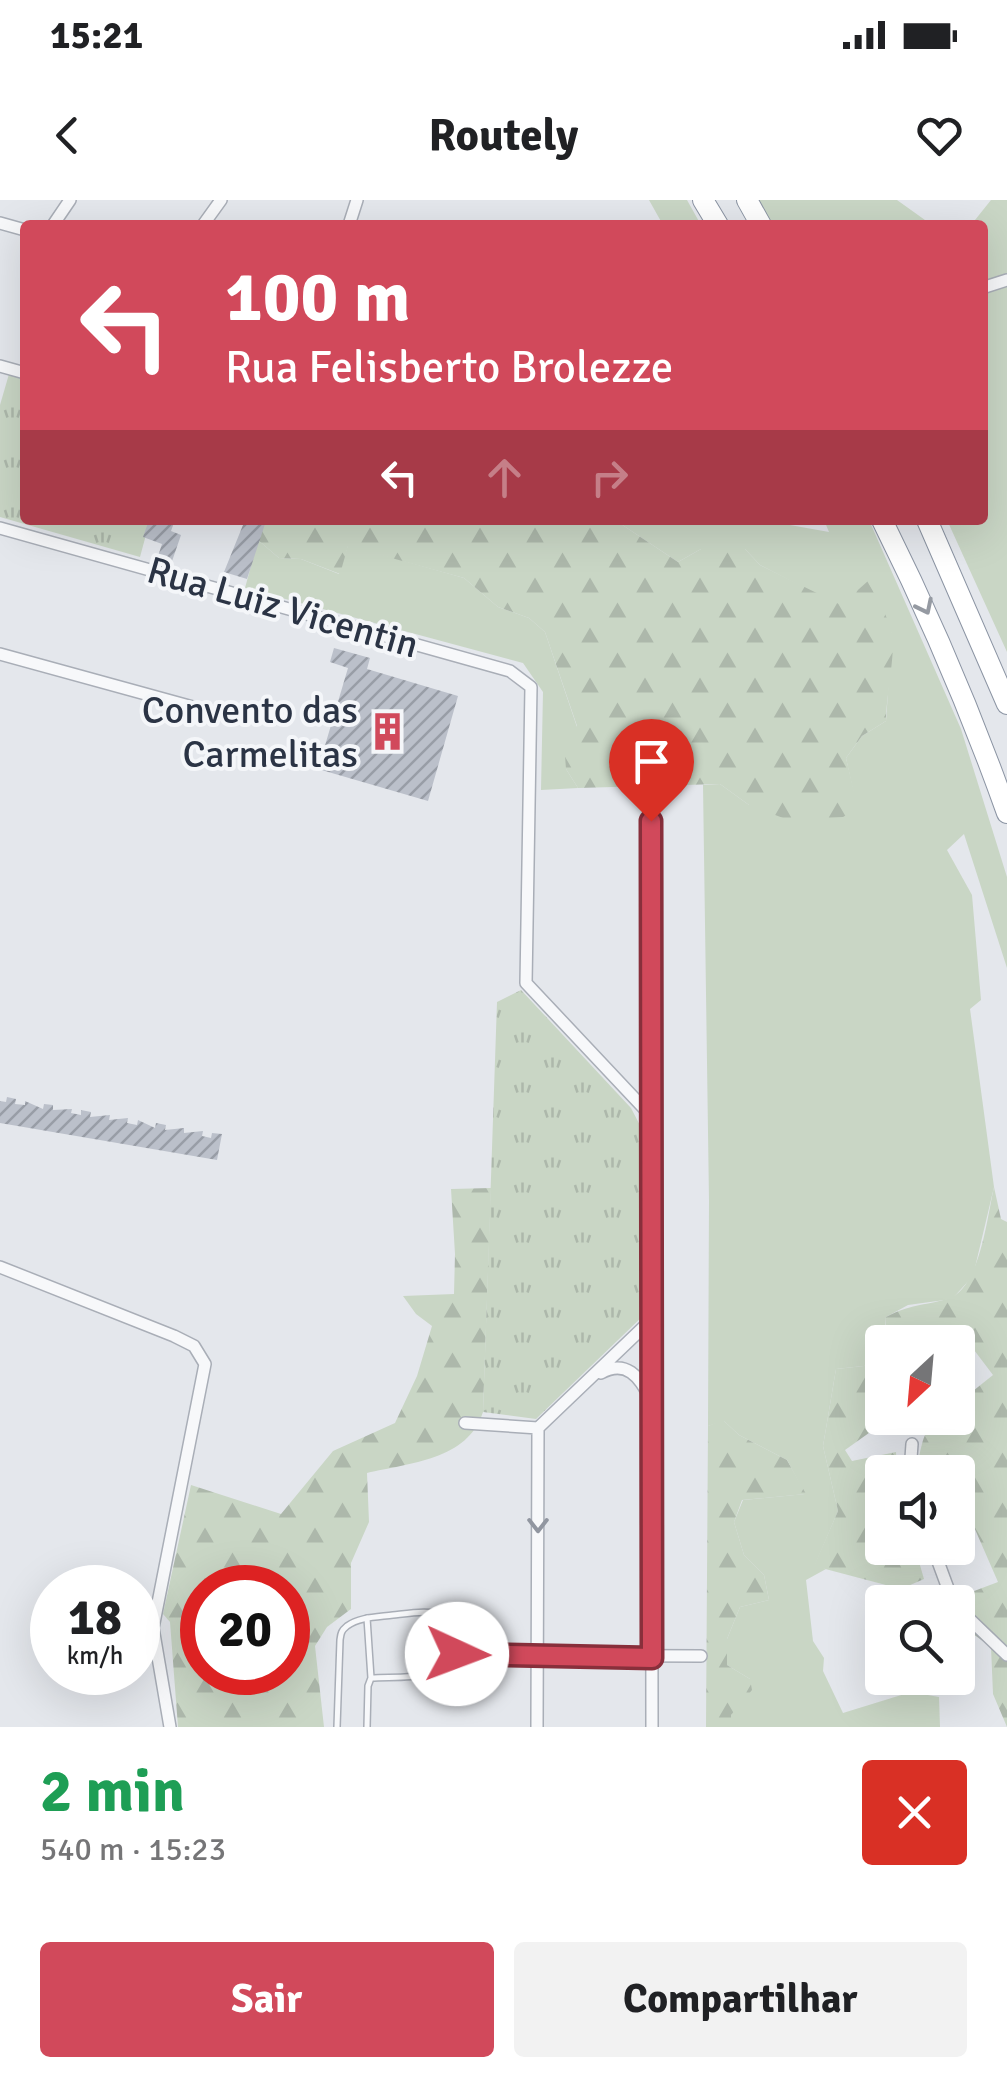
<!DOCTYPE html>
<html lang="pt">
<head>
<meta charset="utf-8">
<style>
  :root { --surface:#fff; --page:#f2f2f2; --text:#202124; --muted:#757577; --accent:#d1495b }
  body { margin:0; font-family:Signika,sans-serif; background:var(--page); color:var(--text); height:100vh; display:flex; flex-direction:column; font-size:38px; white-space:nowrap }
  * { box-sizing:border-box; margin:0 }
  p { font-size:32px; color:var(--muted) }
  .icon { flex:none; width:55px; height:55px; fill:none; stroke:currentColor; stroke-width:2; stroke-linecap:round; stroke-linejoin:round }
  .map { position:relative; height:1527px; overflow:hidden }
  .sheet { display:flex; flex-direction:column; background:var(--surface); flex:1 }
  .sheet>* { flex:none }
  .top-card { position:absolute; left:20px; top:20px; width:968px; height:305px; border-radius:10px; box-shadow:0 10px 40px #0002; background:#d1495b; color:#fff; overflow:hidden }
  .needle { width:65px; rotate:206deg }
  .buttons { position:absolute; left:865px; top:1125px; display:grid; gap:20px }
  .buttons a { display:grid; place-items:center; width:110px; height:110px; border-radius:10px; background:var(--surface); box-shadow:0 10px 40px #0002; font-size:50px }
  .speed { position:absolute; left:30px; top:1365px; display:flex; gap:20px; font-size:50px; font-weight:700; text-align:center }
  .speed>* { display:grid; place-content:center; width:130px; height:130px; border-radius:50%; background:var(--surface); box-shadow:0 10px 40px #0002; line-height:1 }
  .speed small { font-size:25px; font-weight:400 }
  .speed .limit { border:15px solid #d22; background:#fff; color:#111 }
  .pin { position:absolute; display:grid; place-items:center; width:85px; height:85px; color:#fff; margin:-102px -42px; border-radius:50% 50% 50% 0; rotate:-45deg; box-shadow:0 0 10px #0007 }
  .pin .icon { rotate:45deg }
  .me { position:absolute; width:110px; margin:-55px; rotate:92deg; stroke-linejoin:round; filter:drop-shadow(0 0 8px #0008) }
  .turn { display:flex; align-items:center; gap:35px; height:210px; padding:0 40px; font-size:45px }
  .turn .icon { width:130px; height:130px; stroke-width:2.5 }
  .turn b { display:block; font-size:70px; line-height:85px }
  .lanes { display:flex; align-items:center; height:95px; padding:0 40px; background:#0003; justify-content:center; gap:50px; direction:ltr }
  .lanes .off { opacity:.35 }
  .round { display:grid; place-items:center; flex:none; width:105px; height:105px; border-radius:10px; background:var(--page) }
  .overview { display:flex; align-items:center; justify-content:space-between; height:170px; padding:0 40px }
  h1 { font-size:60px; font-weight:700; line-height:75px; color:#1e9e55 }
  .primary-button { display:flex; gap:20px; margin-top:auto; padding:20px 40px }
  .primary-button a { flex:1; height:115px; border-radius:10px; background:var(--accent); color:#fff; font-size:40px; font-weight:700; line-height:115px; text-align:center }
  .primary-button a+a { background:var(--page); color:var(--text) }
  .status { display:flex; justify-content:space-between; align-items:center; height:70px; padding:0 50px; background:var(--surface); direction:ltr }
  .status svg { height:28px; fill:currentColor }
  header { display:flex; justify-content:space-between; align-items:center; height:130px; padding:0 40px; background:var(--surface); font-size:45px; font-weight:700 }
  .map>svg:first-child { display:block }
</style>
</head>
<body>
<div class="status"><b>15:21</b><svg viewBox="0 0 49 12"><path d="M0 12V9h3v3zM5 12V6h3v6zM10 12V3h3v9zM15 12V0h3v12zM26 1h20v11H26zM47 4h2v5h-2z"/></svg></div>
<header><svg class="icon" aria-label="back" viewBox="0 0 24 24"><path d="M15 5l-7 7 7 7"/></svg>Routely<svg class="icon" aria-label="heart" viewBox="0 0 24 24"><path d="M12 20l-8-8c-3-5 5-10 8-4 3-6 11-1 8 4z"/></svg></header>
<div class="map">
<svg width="1007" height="1527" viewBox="0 0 1007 1527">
  <defs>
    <pattern id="forest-firs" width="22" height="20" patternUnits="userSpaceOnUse" patternTransform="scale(2.5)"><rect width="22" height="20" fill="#c9d6c5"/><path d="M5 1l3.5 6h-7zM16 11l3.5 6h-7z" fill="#adb8ab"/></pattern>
    <pattern id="park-tufts" width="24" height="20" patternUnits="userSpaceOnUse" patternTransform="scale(2.5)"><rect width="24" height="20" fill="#c9d6c5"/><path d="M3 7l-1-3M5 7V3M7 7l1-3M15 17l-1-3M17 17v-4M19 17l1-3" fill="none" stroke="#adb8ab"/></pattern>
    <pattern id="building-hatch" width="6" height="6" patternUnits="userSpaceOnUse" patternTransform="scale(2.5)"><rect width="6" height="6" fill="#bbc0ca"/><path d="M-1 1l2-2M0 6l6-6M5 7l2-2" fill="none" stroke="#989da6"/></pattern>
  </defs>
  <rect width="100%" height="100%" fill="#e4e7ec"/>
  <path fill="#c9d6c5" d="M649,0h38l14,25h-38z
    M757,0h140l35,25h-161z
    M991,0h16v452l-60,-132h35v-295h-11z
    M615,320h147l67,12 -5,-12h45l92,209 46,148v91l-43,-134 -17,16 25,45 9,105 -11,9 24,178 -21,89 -21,23 -44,6 -22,12 -4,47 -46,5 -13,77 15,65 -23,54 11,4 -20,11 7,61 11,17 -1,13 20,42 68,-21 28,5 1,30h-209v-12l19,-36 -23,-14v-26l13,-32 29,-7 -5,-25 -20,-20 -10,-33 9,-22 62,-6 -18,-34 -48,-25 -15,-14 -16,5 1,-225 -6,-416 17,-1 29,21 108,3 -11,-50 16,-22 24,-15 6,-88 -132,-68 -15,-16h-44l-23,13z
    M258,340l21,18 22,1 38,15 9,-29 116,33 34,29 31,11 16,14 32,95 -11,42 12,19 -37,2 2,-98 -20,-29 -278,-75z"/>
  <path fill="url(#forest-firs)" fill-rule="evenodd" d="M265,320h350l63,42 23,-13h44l15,16 81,40 27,-24c8,16 20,35 24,52 4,17 -6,65 -6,88l-24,15 -16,22 12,50 -15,9 -52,4 -42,-16 -29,-21 -142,4 -12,-19 -2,-27 13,-16 -32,-94 -16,-14 -31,-11 -34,-29 -116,-32 -8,28 -39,-15 -22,-1 -21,-18z
    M994,987l7,32 6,3v505l-14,-33 -2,-47 -33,-24v-21h-13l53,-20 -24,-55 -16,4v-59l-42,-2c8,-30 5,-52 42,-52v-15l35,-28 -25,-33 -10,7v-7h-73l1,-25c25,-13 36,-11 61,-18 33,-9 40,-82 47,-112z
    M491,988l-8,224c-15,48 -74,51 -116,61l2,49 -18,41v46l-24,18 -12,19 9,81h-146l-8,-105 -7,-8 28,-129 90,29 52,-63 62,-28 22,-47 15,-50 -16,-12 -13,-18 51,-2 1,-40 -4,-65zM202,1388h86v84h-86z
    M882,1164v54h8l-45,32 7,11 44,-9 1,20h-15v76h33l9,31 -23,10 -87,-23 24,-55 -15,-65 13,-77z
    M723,1220l16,15 48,25 19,34 -64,6 -8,22 10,33 20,20 5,25 -29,7 -13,32v26l23,14 2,11 -21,25v12h-25l2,-301z"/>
  <path fill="url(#park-tufts)" d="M9,174l16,4v142h125l-10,37 -140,-40v-112z
    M521,790l110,118 15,29 -1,177 -109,105 -53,-7 14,-410z"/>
  <path fill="url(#building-hatch)" d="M149,320h26l-4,11 10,4 -11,32 -14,-5 6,-18 -19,-7z
    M245,320l20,4 -18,55 -23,-7z
    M334,448l36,10 -3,11 91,27 -30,105 -110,-32 30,-101 -18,-6z
    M7,897l9,2 -1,5 10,1v-4l18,8 1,-5 9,1v5l19,-1 -1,4 10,2v-5l10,2 -1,5 20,-2 -1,5 19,-2 -1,5 10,2 1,-5 17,8 1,-5 10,2 -1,5 19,-2v5l19,-2 -1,5 9,2 1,-5 10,1 -5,26 -217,-37v-22l6,1z"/>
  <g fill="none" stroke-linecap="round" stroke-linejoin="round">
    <defs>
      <path id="service" d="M367,1418l4,60 -3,8 -1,41
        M371,1478c29,-2 69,4 86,-24
        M337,1527l3,-87c1,-7 1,-9 7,-14 12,-9 31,-9 46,-11 36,-4 68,-11 64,39l9,1"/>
      <path id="minor" d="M0,23l25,7
        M53,25l17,-25
        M203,25l18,-25
        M349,25l8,-25
        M982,88l25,-8
        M0,166l25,7
        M0,328l510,143 21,16 -5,296 127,135
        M0,454l211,58
        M651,621l1,906
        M0,1067l174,69 20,10 11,18 -52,264 17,99
        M601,1173c25,-14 39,4 49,25
        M465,1223l73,5 114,-109
        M910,1272l2,-28
        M933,1348l20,54
        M958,1408l49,47
        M466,1455l235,1
        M537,1527l1,-299"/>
      <path id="motorway" d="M703,0l15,25
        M747,0l14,25
        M882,320c48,96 89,192 125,293
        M927,320l80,184"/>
    </defs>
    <use href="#service" stroke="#a9aeb7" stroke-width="8"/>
    <use href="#minor" stroke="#a9aeb7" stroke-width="14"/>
    <use href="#motorway" stroke="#8b94a3" stroke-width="22"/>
    <use href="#service" stroke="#f7f8fa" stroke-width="5"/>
    <use href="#minor" stroke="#f7f8fa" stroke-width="11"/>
    <use href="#motorway" stroke="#fff" stroke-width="20"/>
  </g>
  <defs><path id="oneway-chevron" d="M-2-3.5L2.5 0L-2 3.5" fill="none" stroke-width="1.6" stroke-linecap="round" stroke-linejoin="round" transform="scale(2.5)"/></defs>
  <use stroke="#959aa2" href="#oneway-chevron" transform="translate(925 407) rotate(64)"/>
  <use stroke="#9196a0" href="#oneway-chevron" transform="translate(538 1325) rotate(90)"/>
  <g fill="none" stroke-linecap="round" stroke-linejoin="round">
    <defs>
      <path id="route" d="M457,1454l195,4 -1,-837"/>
    </defs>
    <use href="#route" stroke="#882f3b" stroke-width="25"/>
    <use href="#route" stroke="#d1495b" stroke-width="18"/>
  </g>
  <defs>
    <symbol id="building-bare" viewBox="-9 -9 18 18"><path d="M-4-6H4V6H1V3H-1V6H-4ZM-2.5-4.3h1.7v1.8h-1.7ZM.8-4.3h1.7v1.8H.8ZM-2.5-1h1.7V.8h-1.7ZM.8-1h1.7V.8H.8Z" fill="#d1495b" stroke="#f4f6f9" stroke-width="2.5" paint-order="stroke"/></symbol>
  </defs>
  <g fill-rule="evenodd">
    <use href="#building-bare" x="360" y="504" width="55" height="55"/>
  </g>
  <g text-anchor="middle" stroke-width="8" stroke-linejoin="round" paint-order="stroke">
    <g font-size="38" fill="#2b3445" stroke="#f4f6f9">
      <text transform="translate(283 407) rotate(16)" y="13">Rua Luiz Vicentin</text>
    </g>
    <g font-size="38" fill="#2b3445" stroke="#f4f6f9" text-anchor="end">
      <text x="358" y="523">Convento das<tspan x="358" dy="44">Carmelitas</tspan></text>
    </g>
  </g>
</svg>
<div class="buttons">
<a><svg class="needle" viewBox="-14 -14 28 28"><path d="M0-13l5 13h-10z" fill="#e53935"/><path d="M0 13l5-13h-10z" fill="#757577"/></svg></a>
<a><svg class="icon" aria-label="sound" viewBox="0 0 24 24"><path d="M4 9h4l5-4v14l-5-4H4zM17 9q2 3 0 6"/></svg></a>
<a><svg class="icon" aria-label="search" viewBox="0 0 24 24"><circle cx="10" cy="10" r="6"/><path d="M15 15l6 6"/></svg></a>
</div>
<div class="speed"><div>18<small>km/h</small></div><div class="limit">20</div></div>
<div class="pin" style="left:651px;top:621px;background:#d93025"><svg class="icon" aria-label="arrive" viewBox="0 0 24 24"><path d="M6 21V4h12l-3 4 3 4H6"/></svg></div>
<svg class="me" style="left:457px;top:1454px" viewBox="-20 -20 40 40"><circle r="19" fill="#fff"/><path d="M0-13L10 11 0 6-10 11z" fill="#d1495b"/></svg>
<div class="top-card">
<div class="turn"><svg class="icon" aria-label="left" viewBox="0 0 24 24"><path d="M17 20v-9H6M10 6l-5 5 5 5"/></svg><div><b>100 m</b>Rua Felisberto Brolezze</div></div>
<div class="lanes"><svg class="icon" aria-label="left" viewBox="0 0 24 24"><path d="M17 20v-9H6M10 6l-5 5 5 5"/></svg><svg class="icon off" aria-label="ahead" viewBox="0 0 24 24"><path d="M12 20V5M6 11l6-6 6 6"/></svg><svg class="icon off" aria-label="right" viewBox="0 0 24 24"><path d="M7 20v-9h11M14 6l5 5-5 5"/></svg></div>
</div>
</div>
<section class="sheet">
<div class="overview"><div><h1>2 min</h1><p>540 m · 15:23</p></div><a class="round" style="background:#d93025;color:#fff"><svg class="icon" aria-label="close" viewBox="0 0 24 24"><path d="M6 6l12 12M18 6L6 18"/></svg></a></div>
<div class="primary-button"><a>Sair</a><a>Compartilhar</a></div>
</section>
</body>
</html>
